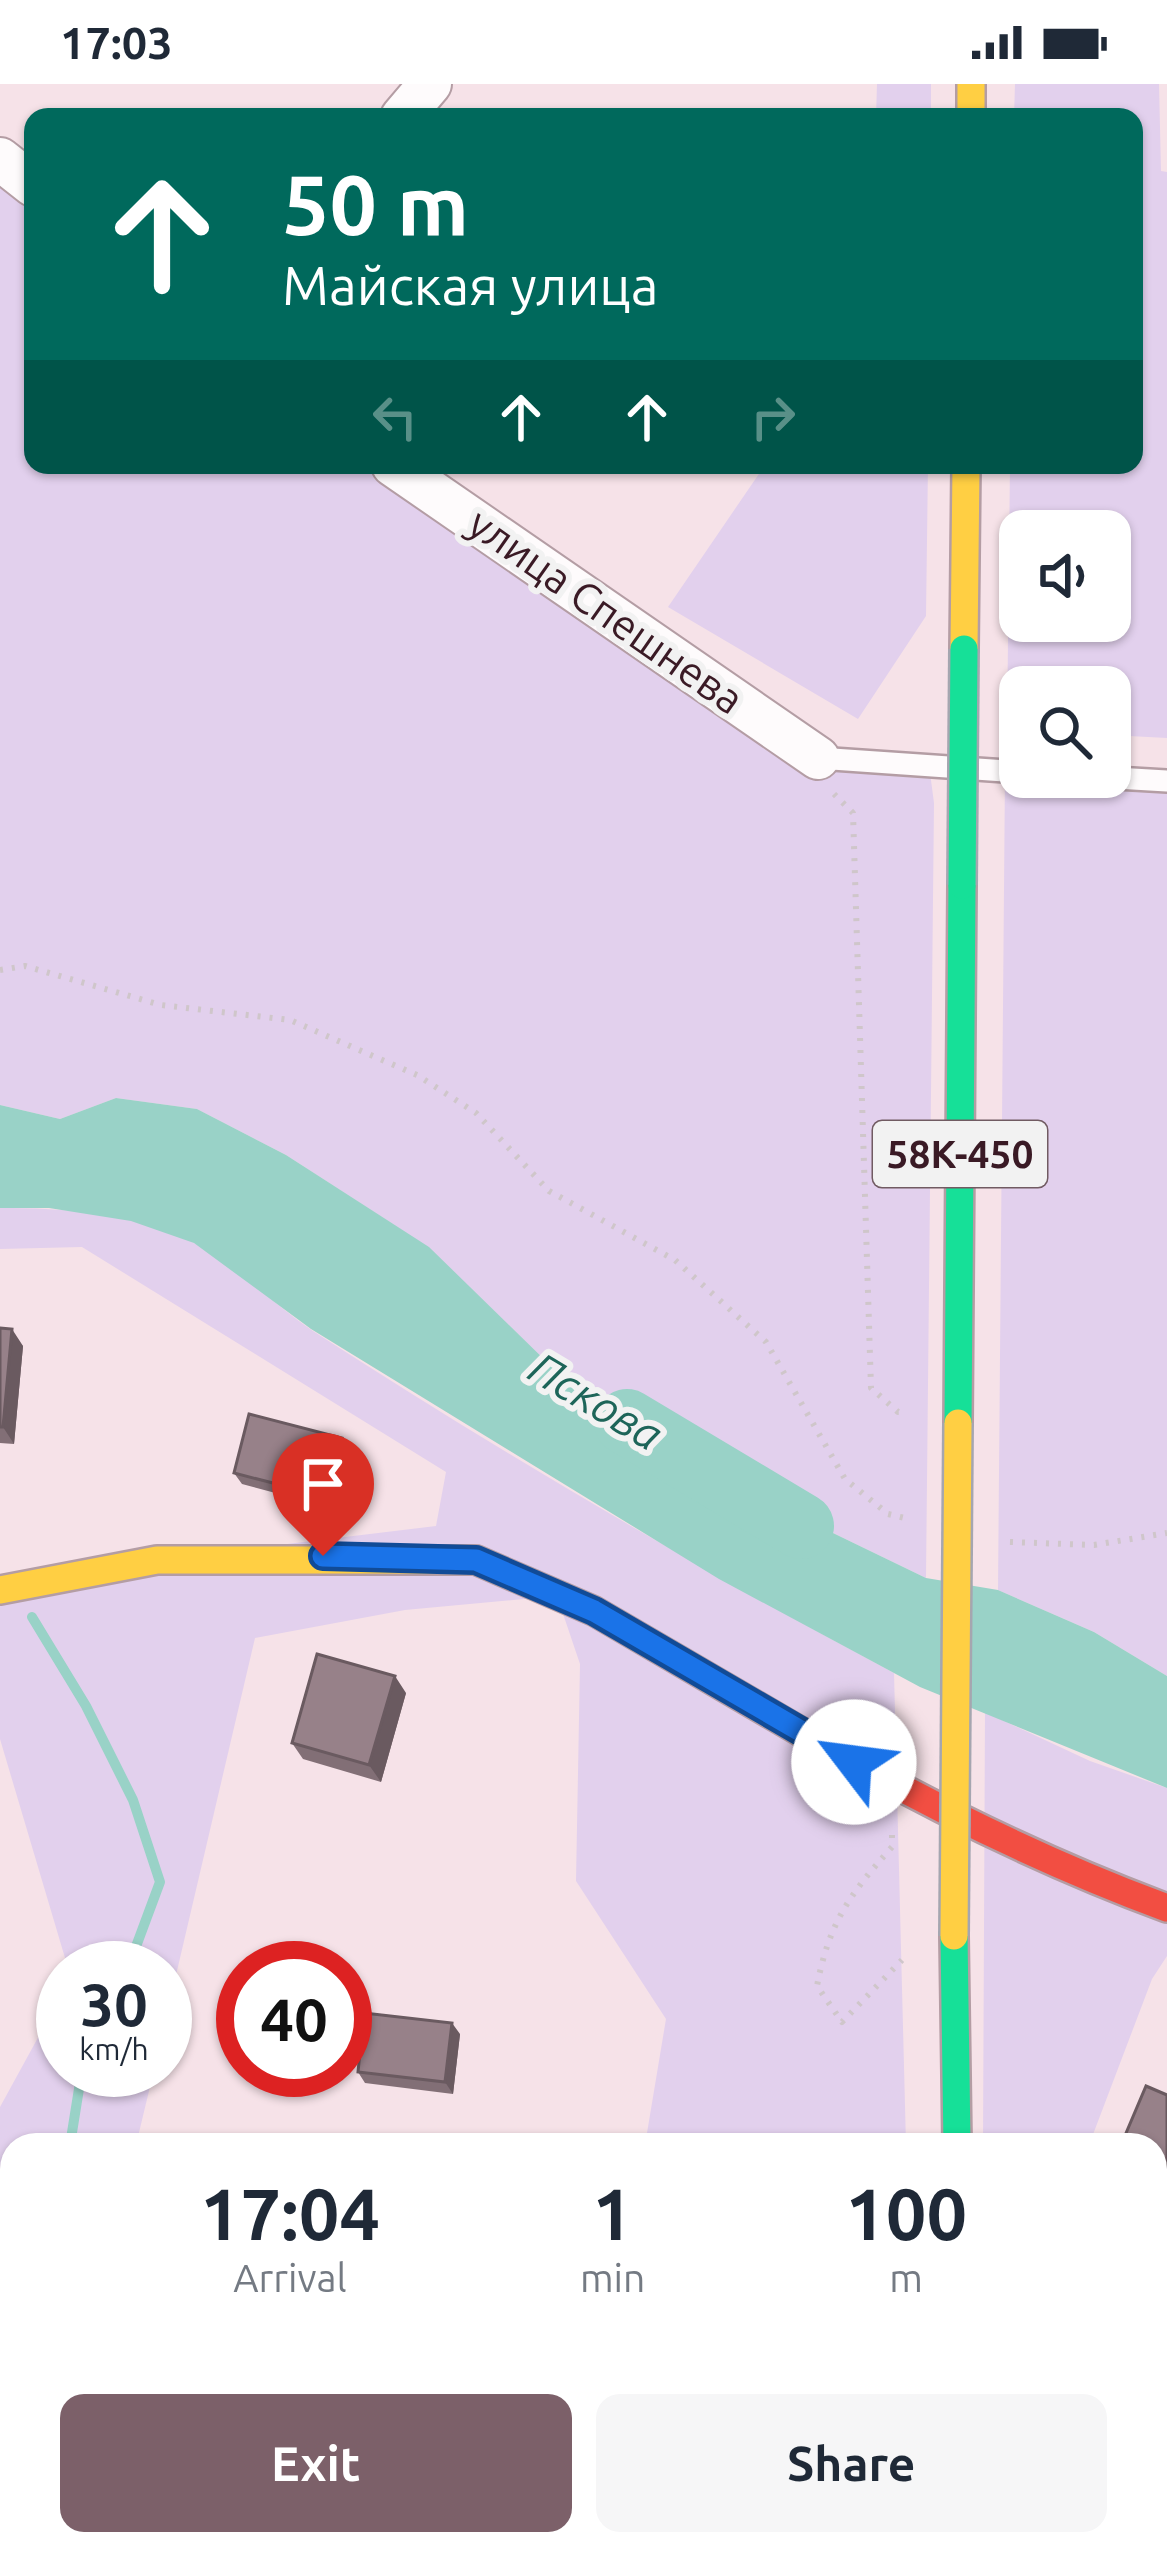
<!DOCTYPE html>
<html lang="en">
<head>
<meta charset="utf-8">
<style>
  :root { --surface:#fff; --page:#f6f6f7; --text:#1f2937; --muted:#747a83; --accent:#7c6069 }
  body { margin:0; font-family:Ubuntu,sans-serif; background:var(--page); color:var(--text); height:100vh; display:flex; flex-direction:column; font-size:45px; white-space:nowrap }
  * { box-sizing:border-box; margin:0 }
  p { font-size:39px; color:var(--muted) }
  .icon { flex:none; width:66px; height:66px; fill:none; stroke:currentColor; stroke-width:2; stroke-linecap:round; stroke-linejoin:round }
  .map { position:relative; flex:1; overflow:hidden }
  .details { position:absolute; left:0px; top:2049px; width:1167px; height:423px; display:flex; flex-direction:column; background:var(--surface); border-radius:36px 36px 0 0; box-shadow:0 3px 9px #0004 }
  .details>* { flex:none }
  .hud { position:absolute; left:24px; top:24px; width:1119px; height:366px; border-radius:24px; box-shadow:0 3px 9px #0004; background:#00695c; color:#fff; overflow:hidden }
  .buttons { position:absolute; left:999px; top:426px; display:grid; gap:24px }
  .buttons a { display:grid; place-items:center; width:132px; height:132px; border-radius:24px; background:var(--surface); box-shadow:0 3px 9px #0004; font-size:60px }
  .speed { position:absolute; left:36px; top:1857px; display:flex; gap:24px; font-size:60px; font-weight:700; text-align:center }
  .speed>* { display:grid; place-content:center; width:156px; height:156px; border-radius:50%; background:var(--surface); box-shadow:0 3px 9px #0004; line-height:1 }
  .speed small { font-size:30px; font-weight:400 }
  .speed .limit { border:18px solid #d22; background:#fff; color:#111 }
  .pin { position:absolute; display:grid; place-items:center; width:102px; height:102px; color:#fff; margin:-123px -51px; border-radius:50% 50% 50% 0; rotate:-45deg; box-shadow:0 0 12px #0007 }
  .pin .icon { rotate:45deg }
  .me { position:absolute; width:132px; margin:-66px; rotate:300deg; stroke-linejoin:round; filter:drop-shadow(0 0 9px #0008) }
  .turn { display:flex; align-items:center; gap:42px; height:252px; padding:0 60px; font-size:54px }
  .turn .icon { width:156px; height:156px; stroke-width:2.5 }
  .turn b { display:block; font-size:84px; line-height:102px }
  .lanes { display:flex; align-items:center; height:114px; padding:0 60px; background:#0003; justify-content:center; gap:60px; direction:ltr }
  .lanes .off { opacity:.35 }
  .eta { display:flex; justify-content:space-evenly; align-items:center; height:204px; text-align:center }
  .eta b { font-size:72px; font-weight:700; line-height:84px }
  .button { display:flex; gap:24px; margin-top:auto; padding:24px 60px }
  .button a { flex:1; height:138px; border-radius:24px; background:var(--accent); color:#fff; font-size:48px; font-weight:700; line-height:138px; text-align:center }
  .button a+a { background:var(--page); color:var(--text) }
  .status { display:flex; justify-content:space-between; align-items:center; height:84px; padding:0 60px; background:var(--surface); direction:ltr }
  .status svg { height:33px; fill:currentColor }
  .map>svg:first-child { display:block }
</style>
</head>
<body>
<div class="status"><b>17:03</b><svg viewBox="0 0 49 12"><path d="M0 12V9h3v3zM5 12V6h3v6zM10 12V3h3v9zM15 12V0h3v12zM26 1h20v11H26zM47 4h2v5h-2z"/></svg></div>
<div class="map">
<svg width="1167" height="2470" viewBox="0 0 1167 2470">
  <rect width="100%" height="100%" fill="#f6e2e8"/>
  <path fill="#e2d0ed" fill-rule="evenodd" d="M877,0h54v33h-55z
    M1015,0h144l2,87 6,1v566l-57,-3v-48h-90v44l-13,-1 3,-265h124v-348h-120zM1020,447h90v90h-90z
    M0,86l33,25v270h369l425,279 48,19 54,2 5,38 -8,775 -213,-103 -164,-111 -121,-117 -142,-92 -89,-46 -81,-11 -56,21 -60,-14z
    M765,381h163l-2,151 -68,103 -190,-112z
    M1005,688l15,5 147,-1v900l-73,-44 -96,-42z
    M0,1124c62,0 140,4 196,36 42,24 77,60 117,87 188,122 384,236 581,342l12,472h-261l21,-126 -90,-138 4,-217 -23,-68 -152,14 -150,28 -90,384v-54h-97l-68,-229v-160l436,-53 10,-54 -364,-225 -82,2z
    M985,1628l105,49 77,27v168l-15,23 -63,166h-106z
    M63,1908v78h91l-18,75h-124v292l-12,-9v-321z
    M1155,2302c12,28 12,79 6,111l6,3v54h-180v-10h168z
    M169,2460h739v10h-711z"/>
  <path fill="#99d2c7" d="M116,1014l81,11 89,46 143,92 120,117 164,111 213,103 72,12 96,42 73,44v112l-247,-101 -201,-108 -408,-250 -117,-86 -63,-22 -82,-13h-49v-103l60,14z"/>
  <g fill="none" stroke-linecap="round" stroke-linejoin="round">
    <path stroke="#99d2c7" stroke-width="10" d="M32,1533l54,89 47,94 27,82 -32,86
      M70,2061l12,-75
      M228,2460l14,10"/>
    <path stroke="#99d2c7" stroke-width="66" d="M627,1338l174,104"/>
    <defs>
      <path id="lane" d="M818,674l202,14
        M1099,693l68,4"/>
      <path id="street" d="M402,33l28,-33
        M0,75l33,26
        M393,381l425,293"/>
      <path id="fast" d="M958,1339l4,-538
        M954,1852l3,209"/>
      <path id="slow" d="M971,0v33
        M964,565l2,-184
        M0,1506l157,-30h319l118,51 209,122
        M962,2460v10"/>
      <path id="jam" d="M803,1649c117,68 237,128 364,175"/>
    </defs>
    <use href="#lane" stroke="#b49da4" stroke-width="26"/>
    <use href="#street" stroke="#b49da4" stroke-width="46"/>
    <use href="#fast" stroke="#b49da4" stroke-width="32"/>
    <use href="#slow" stroke="#b49da4" stroke-width="32"/>
    <use href="#jam" stroke="#b49da4" stroke-width="32"/>
    <path stroke="#cfc6ca" stroke-width="6" stroke-dasharray="3 9" stroke-linecap="butt" d="M834,710l19,19 18,575 27,24h8
      M0,886l25,-4 136,39 129,15 127,55 59,38 73,78 126,69 91,82 79,137 43,35 21,5
      M1010,1458l84,3 73,-12
      M892,1751v12c-43,48 -63,76 -75,139l25,36 60,-62"/>
    <use href="#lane" stroke="#fefbfc" stroke-width="21"/>
    <use href="#street" stroke="#fefbfc" stroke-width="42"/>
    <use href="#fast" stroke="#16e098" stroke-width="27"/>
    <use href="#slow" stroke="#ffcf43" stroke-width="27"/>
    <use href="#jam" stroke="#f24e42" stroke-width="27"/>
    <defs>
      <path id="fast-bridge" d="M962,801l2,-236"/>
      <path id="slow-bridge" d="M954,1852l4,-513"/>
    </defs>
    <use href="#fast-bridge" stroke="#a5a6b0" stroke-width="32" stroke-linecap="butt"/>
    <use href="#slow-bridge" stroke="#a5a6b0" stroke-width="32" stroke-linecap="butt"/>
    <use href="#fast-bridge" stroke="#16e098" stroke-width="27"/>
    <use href="#slow-bridge" stroke="#ffcf43" stroke-width="27"/>
  </g>
  <path fill="#826f76" d="M0,1244l23,18 -9,98 -14,-1z
    M350,1366l-15,59 -93,-25 -8,-11z
    M406,1609l-25,89 -78,-23 -11,-16z
    M460,1950l-7,60 -88,-11 -7,-11z"/>
  <path fill="#6a5a60" d="M12,1245l11,17 -9,98 -11,-17z
    M342,1354l8,12 -15,59 -8,-12z
    M395,1592l11,17 -25,89 -12,-17z
    M452,1939l8,11 -7,60 -8,-12z
    M1167,2088v44l-12,29v-44z"/>
  <path fill="#978189" stroke="#6a5a60" stroke-width="3" d="M0,1244l12,1 -9,98h-3z
    M249,1330l93,24 -15,59 -93,-24z
    M317,1570l78,22 -26,89 -77,-22z
    M364,1929l88,10 -7,59 -87,-10z
    M1146,2002l21,9v77l-12,29v-56h-34z"/>
  <g fill="none" stroke-linecap="round" stroke-linejoin="round">
    <defs>
      <path id="route" d="M323,1472l153,4 118,51 260,151"/>
    </defs>
    <use href="#route" stroke="#114b97" stroke-width="30"/>
    <use href="#route" stroke="#1a73e8" stroke-width="21"/>
  </g>
  <g text-anchor="middle" stroke-width="12" stroke-linejoin="round" paint-order="stroke">
    <rect fill="#f2f2f2" stroke="#715b62" stroke-width="3" x="873" y="1037" width="174" height="66" rx="9"/>
    <g font-size="39" font-weight="bold" fill="#3a1a25">
      <text x="960" y="1084">58К-450</text>
    </g>
    <g font-size="42" fill="#3a1a25" stroke="#f2f2f2">
      <text transform="translate(606 527) rotate(35)" y="15">улица Спешнева</text>
    </g>
    <g font-size="45" font-style="italic" fill="#1d6559" stroke="#f2f2f2">
      <text transform="translate(596 1317) rotate(31)" y="16">Пскова</text>
    </g>
  </g>
</svg>
<div class="buttons">
<a><svg class="icon" aria-label="sound" viewBox="0 0 24 24"><path d="M4 9h4l5-4v14l-5-4H4zM17 9q2 3 0 6"/></svg></a>
<a><svg class="icon" aria-label="search" viewBox="0 0 24 24"><circle cx="10" cy="10" r="6"/><path d="M15 15l6 6"/></svg></a>
</div>
<div class="speed"><div>30<small>km/h</small></div><div class="limit">40</div></div>
<div class="pin" style="left:323px;top:1472px;background:#d93025"><svg class="icon" aria-label="arrive" viewBox="0 0 24 24"><path d="M6 21V4h12l-3 4 3 4H6"/></svg></div>
<svg class="me" style="left:854px;top:1678px" viewBox="-20 -20 40 40"><circle r="19" fill="#fff"/><path d="M0-13L10 11 0 6-10 11z" fill="#1a73e8"/></svg>
<div class="hud">
<div class="turn"><svg class="icon" aria-label="ahead" viewBox="0 0 24 24"><path d="M12 20V5M6 11l6-6 6 6"/></svg><div><b>50 m</b>Майская улица</div></div>
<div class="lanes"><svg class="icon off" aria-label="left" viewBox="0 0 24 24"><path d="M17 20v-9H6M10 6l-5 5 5 5"/></svg><svg class="icon" aria-label="ahead" viewBox="0 0 24 24"><path d="M12 20V5M6 11l6-6 6 6"/></svg><svg class="icon" aria-label="ahead" viewBox="0 0 24 24"><path d="M12 20V5M6 11l6-6 6 6"/></svg><svg class="icon off" aria-label="right" viewBox="0 0 24 24"><path d="M7 20v-9h11M14 6l5 5-5 5"/></svg></div>
</div>
<section class="details">
<div class="eta">
<div><b>17:04</b><p>Arrival</p></div>
<div><b>1</b><p>min</p></div>
<div><b>100</b><p>m</p></div>
</div>
<div class="button"><a>Exit</a><a>Share</a></div>
</section>
</div>
</body>
</html>
